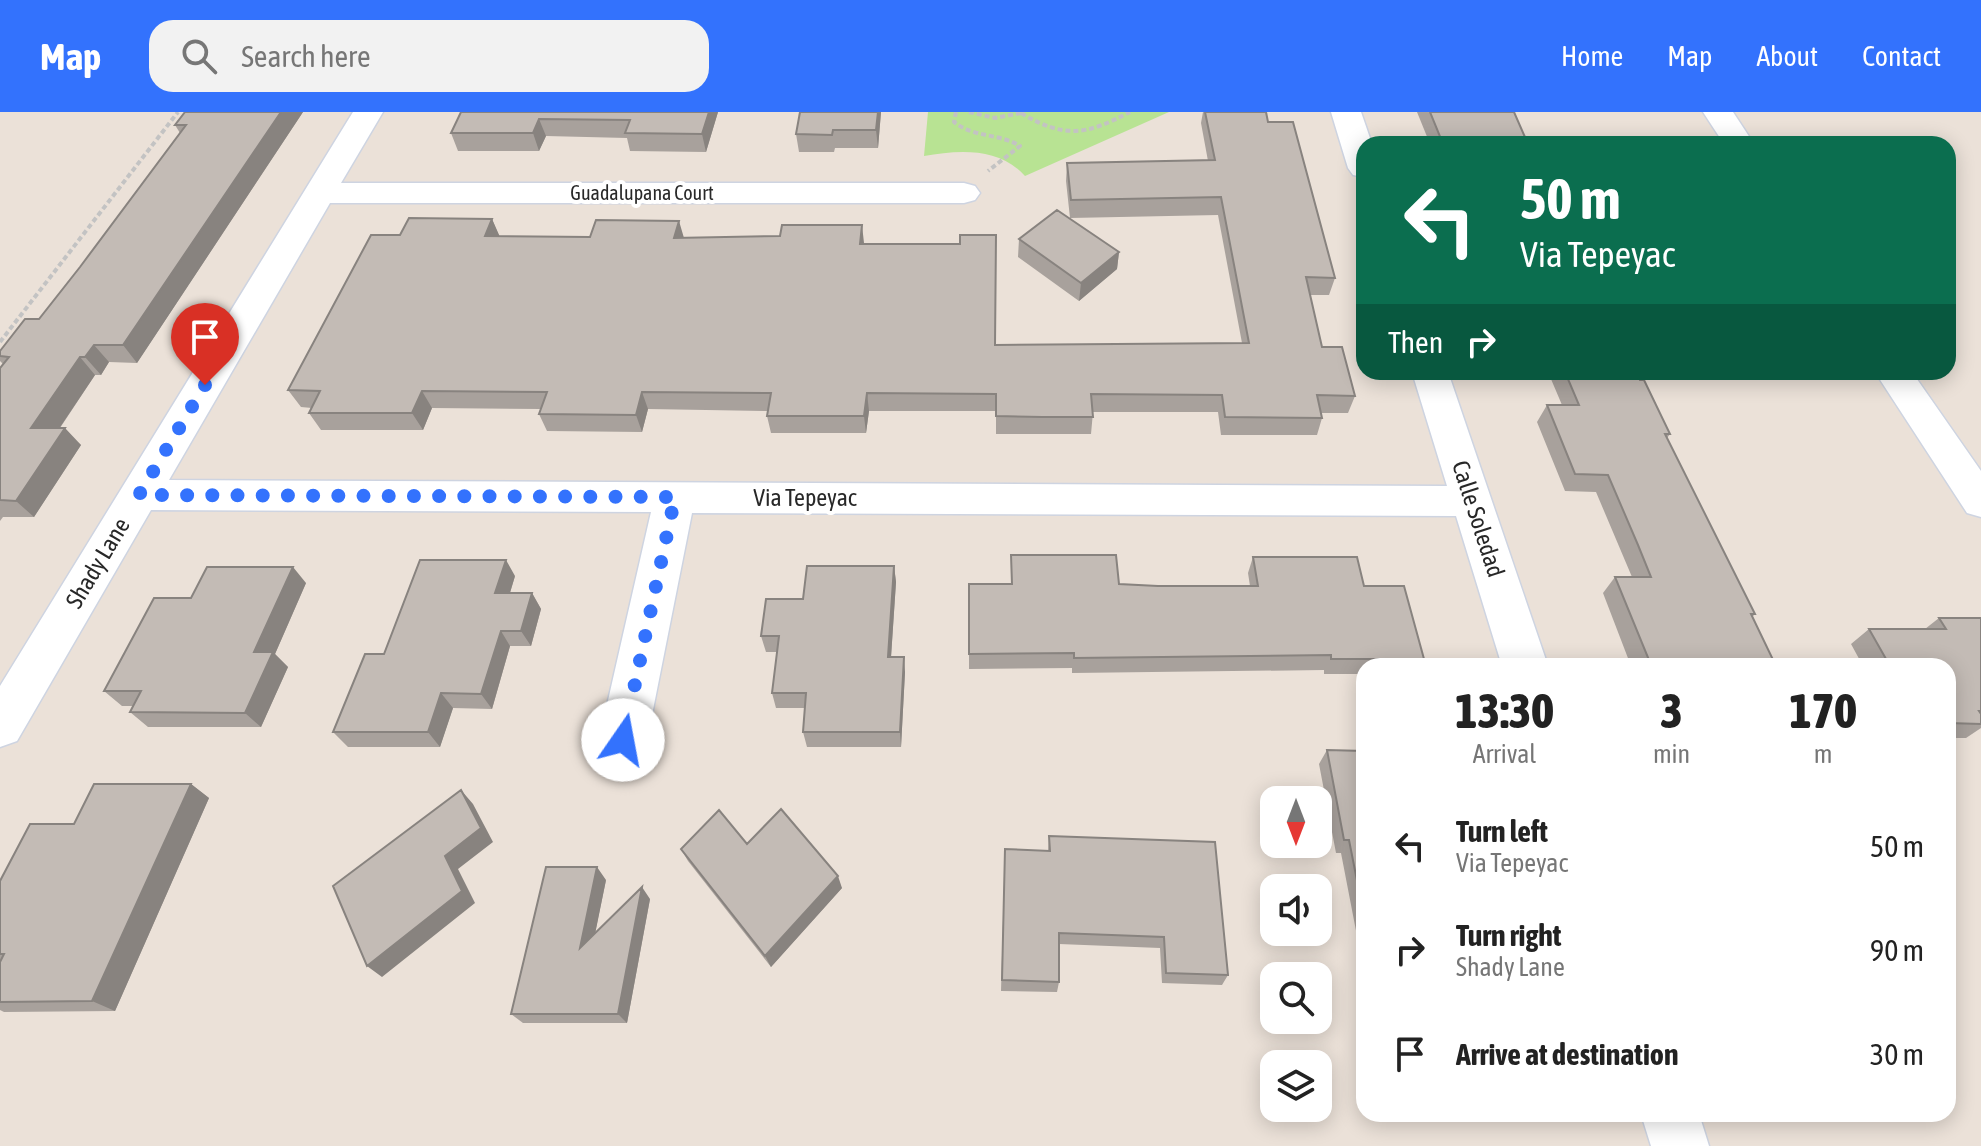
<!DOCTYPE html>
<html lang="en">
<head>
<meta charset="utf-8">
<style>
  :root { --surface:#fff; --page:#f2f2f2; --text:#222; --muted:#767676; --accent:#3372fd }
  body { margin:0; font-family:"Asap Condensed",sans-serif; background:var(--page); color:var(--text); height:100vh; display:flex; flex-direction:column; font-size:30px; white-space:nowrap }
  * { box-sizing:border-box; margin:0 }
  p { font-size:26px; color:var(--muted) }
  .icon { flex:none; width:44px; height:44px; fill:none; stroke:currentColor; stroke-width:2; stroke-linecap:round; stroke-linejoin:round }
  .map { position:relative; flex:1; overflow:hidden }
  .panel { position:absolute; left:1356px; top:546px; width:600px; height:464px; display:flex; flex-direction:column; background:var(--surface); border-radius:24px; box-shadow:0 4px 20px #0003 }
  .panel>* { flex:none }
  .banner { position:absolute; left:1356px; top:24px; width:600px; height:244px; border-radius:24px; box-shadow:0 4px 20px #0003; background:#0b6e4f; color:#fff; overflow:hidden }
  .needle { width:52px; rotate:180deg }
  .fabs { position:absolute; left:1260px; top:674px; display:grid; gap:16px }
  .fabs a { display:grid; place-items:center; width:72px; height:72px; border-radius:16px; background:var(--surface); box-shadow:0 4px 20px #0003; font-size:40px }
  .pin { position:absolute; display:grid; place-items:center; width:68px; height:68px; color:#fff; margin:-82px -34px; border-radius:50% 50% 50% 0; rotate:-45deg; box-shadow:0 0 8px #0007 }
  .pin .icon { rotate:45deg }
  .me { position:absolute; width:88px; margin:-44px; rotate:12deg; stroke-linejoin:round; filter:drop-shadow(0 0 6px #0008) }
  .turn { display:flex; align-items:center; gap:28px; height:168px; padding:0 32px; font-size:36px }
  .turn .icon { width:104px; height:104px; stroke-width:2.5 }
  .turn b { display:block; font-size:56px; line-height:68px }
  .then { display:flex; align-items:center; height:76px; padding:0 32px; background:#0003; gap:16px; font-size:30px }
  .eta { display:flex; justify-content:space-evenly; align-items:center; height:136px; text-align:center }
  .eta b { font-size:48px; font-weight:800; line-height:56px }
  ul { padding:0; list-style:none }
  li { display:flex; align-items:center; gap:24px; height:104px; padding:0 32px }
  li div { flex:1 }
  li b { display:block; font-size:30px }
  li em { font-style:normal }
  header { display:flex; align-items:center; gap:48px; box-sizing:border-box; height:112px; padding:0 40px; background:var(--accent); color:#fff }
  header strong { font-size:38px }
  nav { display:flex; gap:44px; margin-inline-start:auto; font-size:28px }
  .search { width:560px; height:72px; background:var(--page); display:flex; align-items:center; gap:20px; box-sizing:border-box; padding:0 28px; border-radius:24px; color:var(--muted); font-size:30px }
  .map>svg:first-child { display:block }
</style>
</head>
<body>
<header>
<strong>Map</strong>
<div class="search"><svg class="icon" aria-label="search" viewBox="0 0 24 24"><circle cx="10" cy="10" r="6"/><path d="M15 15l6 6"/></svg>Search here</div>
<nav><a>Home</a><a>Map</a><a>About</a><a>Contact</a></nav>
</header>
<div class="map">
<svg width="1981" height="1034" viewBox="0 0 1981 1034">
  <rect width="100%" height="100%" fill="#ebe1d8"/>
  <path fill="#b8e393" d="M928,0h241l-144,64c-26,-29 -66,-26 -101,-20z"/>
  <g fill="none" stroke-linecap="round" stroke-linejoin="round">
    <defs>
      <path id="minor" d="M353,0h30l-42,71h623l11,3 5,7 -5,7 -11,3h-634l-161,277 1278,6 -35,-114h36l100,294h-46l-46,-150 -764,-3 -45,227 -7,15 -17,6 -17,-6 -7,-15 52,-228 -500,-2 -134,231 -17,6v-61z
        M1331,0h30l11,32h-8v33l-11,-2 -5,-7z
        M1703,0h30l21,32h-30z
        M1875,260h37l69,99v46l-14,-4z
        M1641,1002h58l10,32h-58z"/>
    </defs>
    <use href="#minor" stroke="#ced4e1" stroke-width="3"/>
    <path stroke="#c3c3c3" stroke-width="4" stroke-dasharray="5 3" stroke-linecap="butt" d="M956,0l-2,10c20,16 45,11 66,24l-32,25
      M969,0l26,6 26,-5
      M1021,1c44,26 65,22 109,-1
      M0,230l178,-230"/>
    <use href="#minor" fill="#fff" fill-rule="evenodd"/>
  </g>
  <path fill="#a8a19c" d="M185,0h118l-166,251 -28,-1 -8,13h-6l-35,53 21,17 -47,72h-31l-3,4v-153l3,-4 -3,-3v-10l39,-32 41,-52 100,-134 -5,-8z
    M461,0h257l-12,40 -76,-1 -3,-13 -81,-2 -7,15h-81l-7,-18z
    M800,0h81l-3,36h-43l-1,4h-35l-3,-18z
    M1203,0l65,10 67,156 -6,17h-19l12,52 33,49 -7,17h-27l1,5 -5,17h-96l-3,-23h-125l-2,22h-95v-23h-127l-3,22h-95l-4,-17 1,-5 -120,-2 -6,23 -95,-1 -8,-17 2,-5 -109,-1 -9,22h-102l-12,-17 3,-5 -11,-1 -13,-17 112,-155 92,-16 7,17 184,2 181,6 131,101 247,-2 -24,-128 -148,3 -4,-37 1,-18 141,-2 -7,-38z
    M1417,0h97l14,32h-98z
    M1019,127l100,13 -2,17 -38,32 -61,-44z
    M1548,260h88l34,62 -3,4 88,176 -3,3 24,49h-145l-28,-73 12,-16h17l-36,-85 -31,-1 -28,-69 10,-17h15z
    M1011,443l108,29 39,2h92l-2,-13 5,-16 111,29 60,73 -4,7h-56v8h-40v-4l-252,3v-5l-103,1v-15l42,-70z
    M894,454l2,16 -5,75 14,15 -4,75h-94l-4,-15 2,-24h-29l-4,-15 5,-41h-11l-5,-16 42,-37z
    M515,464l-5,17h22l9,16 -10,37h-21l-18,63 -39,-1 -13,39h-92l-15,-15z
    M306,471l-31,71 13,13 -27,60h-113l-18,-15 3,-6h-11l-18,-15 87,-93z
    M1939,506h42v110l-15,10h-18v-72h-85l-12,-22 18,-15h56z
    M1327,638l37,1v216h-1l-22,-114h-5l-17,-89z
    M191,672l18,14 -94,213 -111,1 -4,-2v-129l74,-57z
    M1049,724l179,139 -6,10 -60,-2 -2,-35 -101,-4v38l-2,10 -56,-1 4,-142 43,2z
    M747,732l95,44 -71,79 -83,-106 -7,-12z
    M606,768l-11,53 55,-34 -23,124h-104l-12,-9z"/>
  <path fill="#88837f" d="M281,0h22l-166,251 -14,-18z
    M709,0h9l-12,40 -4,-18z
    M878,0h3l-3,36 -2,-18z
    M539,7l7,17 -7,15 -6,-18z
    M492,107l8,18 -15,-1z
    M679,109l5,17h-10z
    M862,113l2,18 -4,1z
    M1119,140l-2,17 -38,32 2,-18z
    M94,233l15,17 -8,13 -16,-18z
    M80,245l15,18 -47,70 -17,-17z
    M422,279l10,17 -9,22 -11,-17z
    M642,280l6,17 -6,23 -6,-17z
    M867,281l2,18 -3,22 -2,-17z
    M65,316l16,17 -47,72 -18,-16z
    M506,448l9,16 -10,33 -10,-16z
    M894,454l2,16 -6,90 -2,-15z
    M293,455l13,16 -31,71 13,13 -27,60 -16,-14 9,-61z
    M532,481l9,16 -10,37 -10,-15z
    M501,519l9,15 -18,63 -11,-15z
    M904,545l1,15 -4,75 -1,-15z
    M441,581l12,15 -13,39 -12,-15z
    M191,672l18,14 -94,213 -23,-10z
    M461,678l12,14 20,38 -35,27 17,34 -93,74 -15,-11 78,-110z
    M597,755l9,13 -16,79 -10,-11z
    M838,764l4,12 -71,79 -6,-11z
    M642,775l8,12 -23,124 -9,-9z"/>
  <path fill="#c3bbb5" stroke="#88837f" stroke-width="2" d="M185,0h96l-158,233h-29l-9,12h-5l-49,71h34l-49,73 -16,-1v-132l9,-11 -9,-1v-5l25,-32h14l41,-52 106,-142h-11z
    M461,0h248l-7,22 -77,-1 5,-13 -91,-1 -6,14h-82z
    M800,0h78l-2,18h-43l-1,5 -36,-1z
    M1205,0h61l2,10h25l42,156 -29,-1 16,70h20l13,49 -38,-1 5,23 -97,-1 -3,-22 -131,-1 2,23h-51l-46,-1v-22l-129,-1 -3,23h-97l4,-23 -129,-1 -6,23 -97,-1 8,-22 -125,-1 -10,22h-103l11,-22 -32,-1 83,-155h29l9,-17 83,1 -7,17 105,1 6,-17 83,1 -5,17 106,-2 2,-11h80l-2,19h100v-9h36l-1,110 254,-2 -28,-146 -150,3 -4,-37 148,-3z
    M1430,0h84l14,32h-85z
    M1057,98l62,42 -38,31 -62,-44z
    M1565,260h71l4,8h4l26,54h-5l90,180h-4l25,52 -125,-1 -36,-88h36l-13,-32 -30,-70 -33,-1 -28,-69h32z
    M1011,443h105l3,29 39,2h100l-5,-29h104l7,29h40l20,73h-93v-4l-257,3v-5l-105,1v-70h43z
    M420,448h86l-11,33h37l-11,38h-20l-20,63 -40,-1 -13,39h-95l32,-78h19z
    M807,454h87l-6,91h16l-4,75h-97l3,-39h-34l7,-57h-18l5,-37h37z
    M207,455h86l-39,85h19l-28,61 -115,-1 11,-21h-37l50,-93h37z
    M1939,506h42v93h-2l2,3v10l-33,-1v-57h-58l-21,-37h77z
    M1327,638l37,1v165l-15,-76h-5z
    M94,672h97l-99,217 -92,1v-40l4,-8h-4v-73l30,-57h44z
    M461,678l20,38 -36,28 17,35 -95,75 -34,-80z
    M781,697l57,67 -73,80 -84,-107 38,-39 28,34z
    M1049,724l166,6 13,133 -62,-2 -2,-36 -105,-4v49l-57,-2 3,-131 45,2z
    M546,755h51l-17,81 62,-61 -24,127h-107z"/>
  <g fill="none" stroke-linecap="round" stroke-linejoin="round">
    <path stroke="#3372fd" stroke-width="14" stroke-dasharray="0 25.2" d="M205,273l-66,110 536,2 -52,243"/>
  </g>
  <g text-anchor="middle" stroke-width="8" stroke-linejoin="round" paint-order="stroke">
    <g font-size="20" fill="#282828" stroke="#fff">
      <text x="642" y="88">Guadalupana Court</text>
    </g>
    <g font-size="24" fill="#282828" stroke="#fff">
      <text x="805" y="394">Via Tepeyac</text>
      <text transform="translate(1478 407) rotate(72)" y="8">Calle Soledad</text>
      <text transform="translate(98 451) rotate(-59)" y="8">Shady Lane</text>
    </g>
  </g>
</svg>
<div class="fabs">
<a><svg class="needle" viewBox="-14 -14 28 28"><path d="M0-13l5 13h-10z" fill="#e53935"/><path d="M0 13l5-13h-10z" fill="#767676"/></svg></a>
<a><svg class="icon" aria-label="sound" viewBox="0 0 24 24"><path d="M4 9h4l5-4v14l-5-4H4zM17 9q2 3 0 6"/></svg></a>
<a><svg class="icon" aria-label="search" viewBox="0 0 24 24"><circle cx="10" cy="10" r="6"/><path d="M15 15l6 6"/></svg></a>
<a><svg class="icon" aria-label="layers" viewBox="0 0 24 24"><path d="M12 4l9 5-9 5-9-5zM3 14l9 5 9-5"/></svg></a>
</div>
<div class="pin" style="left:205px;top:273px;background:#d93025"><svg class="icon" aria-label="arrive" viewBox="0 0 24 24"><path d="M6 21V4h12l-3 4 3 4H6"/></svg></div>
<svg class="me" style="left:623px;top:628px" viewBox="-20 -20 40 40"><circle r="19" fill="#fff"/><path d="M0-13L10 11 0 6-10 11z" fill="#3372fd"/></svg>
<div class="banner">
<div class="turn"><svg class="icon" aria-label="left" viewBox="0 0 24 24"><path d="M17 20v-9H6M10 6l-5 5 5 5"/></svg><div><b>50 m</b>Via Tepeyac</div></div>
<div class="then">Then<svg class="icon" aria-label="right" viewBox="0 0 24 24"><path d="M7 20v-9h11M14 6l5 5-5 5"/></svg></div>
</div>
<section class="panel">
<div class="eta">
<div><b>13:30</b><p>Arrival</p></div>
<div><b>3</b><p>min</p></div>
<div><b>170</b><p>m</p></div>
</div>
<ul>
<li><svg class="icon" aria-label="left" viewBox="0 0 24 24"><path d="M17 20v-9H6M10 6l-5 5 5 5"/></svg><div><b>Turn left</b><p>Via Tepeyac</p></div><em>50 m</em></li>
<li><svg class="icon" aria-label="right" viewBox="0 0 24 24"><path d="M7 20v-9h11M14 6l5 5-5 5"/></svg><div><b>Turn right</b><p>Shady Lane</p></div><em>90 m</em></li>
<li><svg class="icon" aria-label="arrive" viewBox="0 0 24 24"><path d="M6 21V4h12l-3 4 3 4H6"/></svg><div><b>Arrive at destination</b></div><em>30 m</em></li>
</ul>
</section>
</div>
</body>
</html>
